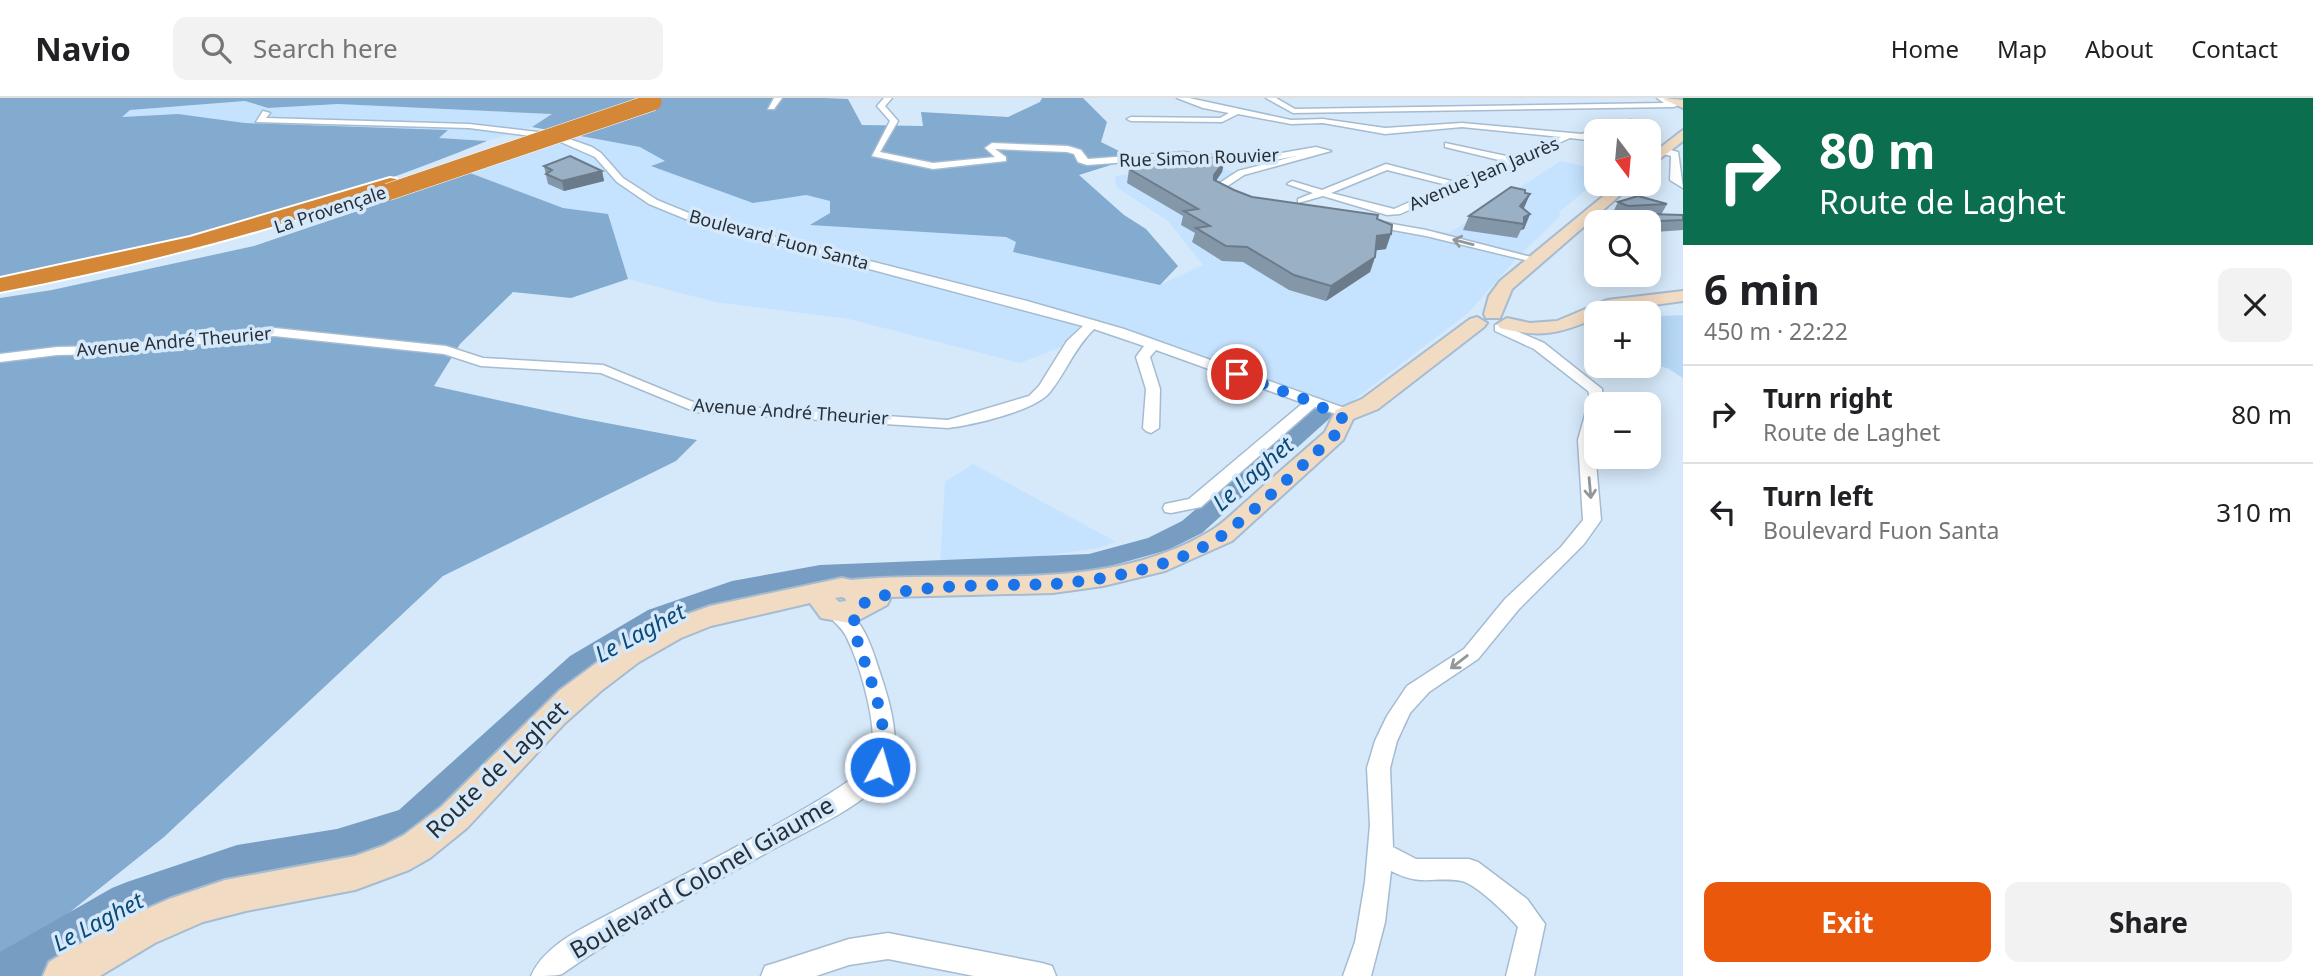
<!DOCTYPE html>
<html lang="en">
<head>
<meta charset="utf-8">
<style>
  :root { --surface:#fff; --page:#f2f2f2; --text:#202124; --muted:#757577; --line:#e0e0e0; --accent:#ea580c }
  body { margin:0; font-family:"Noto Sans",sans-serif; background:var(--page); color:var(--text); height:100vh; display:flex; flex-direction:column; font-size:26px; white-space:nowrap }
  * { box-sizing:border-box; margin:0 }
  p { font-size:23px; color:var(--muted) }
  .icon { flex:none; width:38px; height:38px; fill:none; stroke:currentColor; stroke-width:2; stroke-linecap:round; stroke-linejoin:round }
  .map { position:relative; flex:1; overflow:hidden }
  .panel { display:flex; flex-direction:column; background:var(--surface); width:630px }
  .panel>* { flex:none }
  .top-card { background:#0b6e4f; color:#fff; overflow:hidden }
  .needle { width:46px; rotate:164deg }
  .fabs { position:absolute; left:1584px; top:21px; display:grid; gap:14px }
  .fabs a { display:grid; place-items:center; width:77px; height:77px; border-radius:14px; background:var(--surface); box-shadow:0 4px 18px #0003; font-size:35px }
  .pin { position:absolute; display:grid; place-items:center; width:60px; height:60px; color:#fff; margin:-30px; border:4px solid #fff; border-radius:50%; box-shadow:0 2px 7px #0007 }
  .me { position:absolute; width:77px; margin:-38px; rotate:6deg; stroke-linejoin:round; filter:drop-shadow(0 0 5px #0008) }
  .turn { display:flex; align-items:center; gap:24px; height:147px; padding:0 21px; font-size:32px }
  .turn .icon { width:91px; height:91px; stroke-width:2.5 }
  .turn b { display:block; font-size:49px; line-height:60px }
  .round { display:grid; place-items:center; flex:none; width:74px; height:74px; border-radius:14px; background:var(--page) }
  .headline { display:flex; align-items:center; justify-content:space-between; height:119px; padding:0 21px }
  h1 { font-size:42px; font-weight:700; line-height:52px }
  .action { display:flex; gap:14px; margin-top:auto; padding:14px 21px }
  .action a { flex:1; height:80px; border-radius:14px; background:var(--accent); color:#fff; font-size:28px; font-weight:700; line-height:80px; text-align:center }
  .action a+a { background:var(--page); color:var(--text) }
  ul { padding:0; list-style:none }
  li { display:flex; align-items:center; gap:21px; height:98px; padding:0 21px; border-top:2px solid var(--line) }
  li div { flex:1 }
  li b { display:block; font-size:26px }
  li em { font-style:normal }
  header { display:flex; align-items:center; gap:42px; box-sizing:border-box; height:98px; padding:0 35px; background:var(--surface); border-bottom:2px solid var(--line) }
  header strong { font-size:33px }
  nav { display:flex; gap:38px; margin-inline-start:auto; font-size:24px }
  .search { width:490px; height:63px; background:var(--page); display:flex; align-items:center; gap:18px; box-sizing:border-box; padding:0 24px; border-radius:14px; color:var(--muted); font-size:26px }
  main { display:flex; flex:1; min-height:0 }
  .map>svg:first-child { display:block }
</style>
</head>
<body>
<header>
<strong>Navio</strong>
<div class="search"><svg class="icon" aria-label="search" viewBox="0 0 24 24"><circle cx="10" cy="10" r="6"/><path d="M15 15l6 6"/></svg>Search here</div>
<nav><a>Home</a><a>Map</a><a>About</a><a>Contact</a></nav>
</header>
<main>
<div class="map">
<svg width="1683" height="878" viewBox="0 0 1683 878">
  <rect width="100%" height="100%" fill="#d6e9fa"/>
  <path fill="#c5e2fe" d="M245,3l23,7 70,-4 216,10 -22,13 -45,14 -49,-3 9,-8 -202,-7 -67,-9 -57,3 9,-7z
    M570,34l70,15 26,14 -14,4 100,37 54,-7 24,6v12l-18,12 194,12 10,5 -3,10 147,33 43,-20 -35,-44 -52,-34 -1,-11 95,-12 25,9 -9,20 17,8 206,32 112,-72 35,8v13l-37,30 1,4 -43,42 -49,55 -125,95 -253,-90 -24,27 -46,18 -171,-44 -134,-17 -87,-23 -20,-65 -45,-6 -93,-35z
    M973,366l143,78 -18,6 -62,9 -96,8 5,-83z"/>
  <path fill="#b6d7f6" d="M1646,213l16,5 21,-1v63l-14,-9 -20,-6 -1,-50h-7z"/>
  <path fill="#83aacf" d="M0,0h824l24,1 14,26 61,1 -2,-14 87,5 32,-15 2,-4h41l24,24 -6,20 32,16 -54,17 45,40 22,14 32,37 -18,19 -147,-33 3,-10 -10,-5 -196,-12 20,-12v-12l-24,-6 -53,8 -102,-37 14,-5 -25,-14 -108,-20 20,-13 -214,-10 -70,4 -23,-7 -115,9 -8,7 56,-3 67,9 203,7 -9,8 48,3c-76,31 -153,58 -232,81 -84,24 -170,40 -255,57z
    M470,75l93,35 45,6 20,65 -57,19 -58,-6 -53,52 -26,42 146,32 117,22 -21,21 -233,115 -279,261 -164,131v-670l52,-8 202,-44z"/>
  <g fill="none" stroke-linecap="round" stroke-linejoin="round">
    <path fill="#779dc2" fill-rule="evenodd" d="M1321,309l8,2 4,5 -4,5 -127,114 -34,17 -79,22 -269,13 -83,15 -67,26 -76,46 -169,163 -88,28 -100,18 -97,34 -99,61h-41v-24l112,-64 15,-6 110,-37 100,-16 62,-19 171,-154 78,-46 84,-29 88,-16 269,-11 59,-16 34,-17 131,-112z"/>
    <defs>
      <path id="street" d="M774,0h8l-8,11h-6z
        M884,0h8l-7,8 13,15 -18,31 53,11 62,-6 -10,-9 7,-5 76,3 13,4 7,9 96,-7 43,5h32l57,-10 15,4 -87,24 -21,14 12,8 -5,3 -13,-6 -2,-8 23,-15 58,-15 -37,7h-32l-43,-5 -97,7 -9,-3 -4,-8 -7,-2 -72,-3 11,8v4l-73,8 -61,-13 18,-35 -13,-15z
        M1177,0h12l102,22 32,-1 62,9 77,-5 120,11 28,-11 21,-3 4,2 -39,9v10l-26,-3 -170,76 -13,1 -64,-19 -25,7v-4l15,-6 -26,-9 5,-3 30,9 64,-26 69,18 48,-21 -58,-14v-4l66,14 50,-20 -99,-10 -77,7 -62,-11 -32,1 -53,-10 -16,8 -91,-1 -4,-2 4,-2 89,1 9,-5 -26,-5zM1387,72l60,15 -53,24 -63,-16z
        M1266,0h10l19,11 369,-6 -7,-5h10l11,7 -4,2 -381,6z
        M263,13l7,2 -4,5 203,6 86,10 37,13 9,6 22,25 34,22 44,18 326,83 97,28 229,82 2,3 -7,4 -33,-11 -114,100 -30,6 -6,-1 -2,-4 2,-4 24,-5 114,-96 -147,-53 -6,7 10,32 -1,39 -8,5 -5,-2 -3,-3 3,-39 -10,-32 8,-11 -50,-17c-21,21 -27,42 -44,63 -15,19 -77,33 -102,36l-252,-16 -95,-39 -120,-7 -37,-12 -170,-18 -166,18 -51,1 -57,7v-8l57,-7 51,-1 166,-18 172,18 37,12 120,7 95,39 250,16 81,-24 10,-10 28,-45 16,-15 -390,-104 -44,-18 -32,-22 -22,-25 -41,-18 -85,-11 -213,-6z
        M1648,46l30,8 5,36 -13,-8 1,-24 -23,-6z
        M1583,119l25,5h-12v2l-17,-2 -1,-2z
        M1683,119v6l-70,-1 5,-3z
        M1370,122l56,10 117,30 -6,3 -111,-27 -60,-11 -1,-2z
        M1500,226l44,19 58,46v15h-6l-2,36 7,80 -17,24 -65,65 -41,50 -49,33 -19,21 -13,28 -7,27 3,79 23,12h53l9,3 49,37 18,25 -11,52h-28l12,-49c-9,-11 -42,-43 -56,-46 -29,-5 -40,6 -71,-10l-6,51 -14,54h-28l12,-34 10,-60 5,-57 -3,-57 8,-27 12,-25 20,-30 57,-37 41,-50 56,-52 22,-27 -5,-80 12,-43 -2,-6 -54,-42 -39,-18v-6z
        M837,508c25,8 35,42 42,64 10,29 25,76 8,104 -18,30 -79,56 -110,73 -72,41 -147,79 -215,127 -6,2 -22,2 -31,2 14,-32 53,-48 82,-64 37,-20 247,-126 257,-150 11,-28 -10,-98 -23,-124 -4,-10 -14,-16 -20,-25l3,-5z
        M888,835l154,30 10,3 4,10h-82l-86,-17 -39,6 -33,11h-55l4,-10 10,-3 74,-24z"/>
      <path id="secondary" d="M1663,0l20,2v8l-18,-8z
        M1683,32v11l-35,27v-11z
        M1618,86h15l-121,105 -12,29h-14l-2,-4 5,-18 11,-15z
        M1683,193v10l-87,12v5c-36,16 -57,20 -96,10l-3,-4 10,-6 23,5 27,-2 50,-21z
        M1477,219l10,6 -3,4 -106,82 -25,10 -10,21 -111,101 -67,30 -62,15 -50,7 -162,4 -4,8 -28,15 -10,3 -28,-5 -11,-15 -99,23 -30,12 -42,24 -38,29 -36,32 -98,105 -37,30 -21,12 -54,20 -109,21 -43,11 -48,21 -55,33h-57l6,-14 20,-12 59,-33 41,-18 56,-19 130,-24 28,-10 21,-11 37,-28 119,-117 58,-43 42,-23 50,-18 132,-28 9,2c118,-11 254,16 361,-50 13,-8 25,-21 37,-31 25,-23 51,-45 76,-67l11,-22 26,-11 108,-80zM841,499l4,1 1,3 -7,1 -4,-4z"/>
      <path id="highway" d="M390,80l6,1 3,4 -3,4c-129,45 -261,79 -396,105v-14l190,-41z"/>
    </defs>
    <use href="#street" stroke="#a5bbd0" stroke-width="3"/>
    <use href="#secondary" stroke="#a5bbd0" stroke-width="4"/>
    <use href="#highway" stroke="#fff" stroke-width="4"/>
    <use href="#street" fill="#fff" fill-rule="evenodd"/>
    <use href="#secondary" fill="#f2dbc3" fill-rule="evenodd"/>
    <use href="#highway" fill="#d38737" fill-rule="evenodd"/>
    <defs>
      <path id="highway-bridge" d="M388,94l265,-90"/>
    </defs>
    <use href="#highway-bridge" stroke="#fff" stroke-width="18" stroke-linecap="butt"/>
    <use href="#highway-bridge" stroke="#d38737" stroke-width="17"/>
  </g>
  <path fill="#8497a9" d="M544,68l58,5 2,10 -40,10 -16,-7z
    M1129,71l93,3 -6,9 18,9 18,7 125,22 9,30 -10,1 -1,7 -5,15 -44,29 -37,-11 -46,-28 -21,-1 -30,-19 3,-9 -14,-8 2,-9 -56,-33z
    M1525,95l5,1 -7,15 7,5 -6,15 -3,1 -4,8 -54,-8 6,-14z
    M1618,104l49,2 -6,11h22v15l-28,2 -7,-3v-7h-6l4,-7 -24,1 -9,-4z"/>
  <path fill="#6c7b8a" d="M1225,62l-3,12 -11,16 3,-13z
    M602,73l2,10 -40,10 -2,-10z
    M1530,96l-6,14 -11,12 7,-14z
    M1530,116l-6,15 -3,1 3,-6v-7z
    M1391,136l-5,15 -14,2 5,-15z
    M1375,159l-5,15 -44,29 5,-15z"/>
  <path fill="#9ab0c5" stroke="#6c7b8a" stroke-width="2" d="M570,58l32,15 -40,10 -16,-7 6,-4 -8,-4z
    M1215,59l10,3 -11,15v5l20,10 18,7 126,18 -1,4 15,6 -1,9 -14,2 -2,21 -44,29 -37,-11 -47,-28 -21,-1 -30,-18 14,-2 -26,-15 14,-2 -69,-40 17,-4z
    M1511,89l14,3v3l5,1 -10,12 10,8 -6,3v7l-55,-8z
    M1638,98l29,8 -39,2 -10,-4z
    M1647,116l36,1v5l-22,1z"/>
  <defs><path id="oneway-shaft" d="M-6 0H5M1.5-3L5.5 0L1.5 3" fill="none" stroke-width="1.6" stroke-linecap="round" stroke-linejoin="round" transform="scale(1.75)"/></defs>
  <g stroke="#93979c">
    <use href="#oneway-shaft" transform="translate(1463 144) rotate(-166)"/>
    <use href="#oneway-shaft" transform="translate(1590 390) rotate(85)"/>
    <use href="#oneway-shaft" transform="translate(1459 564) rotate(142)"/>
  </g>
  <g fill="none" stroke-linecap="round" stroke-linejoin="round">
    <path stroke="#1a73e8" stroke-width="12" stroke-dasharray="0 21.6" d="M880,669c11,-38 -6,-76 -18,-113 -5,-14 -10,-26 -7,-40 7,-34 167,-28 198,-30 53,-4 128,-18 171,-50 39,-30 75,-66 111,-99l9,-16 -32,-17 -75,-28"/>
  </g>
  <g text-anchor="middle" stroke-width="7" stroke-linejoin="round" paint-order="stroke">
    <g font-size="18" fill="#272f38" stroke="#d6e9fa">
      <text transform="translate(1199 60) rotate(-2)" y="6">Rue Simon Rouvier</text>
      <text transform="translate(1484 76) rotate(-23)" y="6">Avenue Jean Jaurès</text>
      <text transform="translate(330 112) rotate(-18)" y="6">La Provençale</text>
      <text transform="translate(779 142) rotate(15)" y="6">Boulevard Fuon Santa</text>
      <text transform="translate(174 244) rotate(-5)" y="6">Avenue André Theurier</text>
      <text transform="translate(791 314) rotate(4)" y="6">Avenue André Theurier</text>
    </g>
    <g font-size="23" font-style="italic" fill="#0b4a79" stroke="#d6e9fa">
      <text transform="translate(1253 376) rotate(-41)" y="8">Le Laghet</text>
      <text transform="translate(640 535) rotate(-28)" y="8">Le Laghet</text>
      <text transform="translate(98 824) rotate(-28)" y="8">Le Laghet</text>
    </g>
    <g font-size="24" fill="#272f38" stroke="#d6e9fa">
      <text transform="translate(497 672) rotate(-44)" y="8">Route de Laghet</text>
      <text transform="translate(702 780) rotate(-30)" y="8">Boulevard Colonel Giaume</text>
    </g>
  </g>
</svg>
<div class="fabs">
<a><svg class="needle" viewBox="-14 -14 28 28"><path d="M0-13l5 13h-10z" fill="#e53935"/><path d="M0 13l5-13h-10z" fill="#757577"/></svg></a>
<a><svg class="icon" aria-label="search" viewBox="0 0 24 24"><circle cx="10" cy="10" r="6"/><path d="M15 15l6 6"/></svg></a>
<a>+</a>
<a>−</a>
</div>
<div class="pin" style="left:1237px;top:276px;background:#d93025"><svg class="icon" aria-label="arrive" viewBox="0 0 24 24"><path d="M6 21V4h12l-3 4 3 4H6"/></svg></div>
<svg class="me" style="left:880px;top:669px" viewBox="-20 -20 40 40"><circle r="17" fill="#1a73e8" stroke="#fff" stroke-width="3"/><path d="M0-11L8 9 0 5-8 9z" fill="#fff"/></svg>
</div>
<section class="panel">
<div class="top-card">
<div class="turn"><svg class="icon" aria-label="right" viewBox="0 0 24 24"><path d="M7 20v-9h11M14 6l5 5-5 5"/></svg><div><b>80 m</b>Route de Laghet</div></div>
</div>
<div class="headline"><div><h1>6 min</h1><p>450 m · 22:22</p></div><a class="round"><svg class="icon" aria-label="close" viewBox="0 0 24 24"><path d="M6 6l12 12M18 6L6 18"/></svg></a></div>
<ul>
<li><svg class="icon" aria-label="right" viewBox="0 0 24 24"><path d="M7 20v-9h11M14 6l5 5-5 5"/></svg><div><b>Turn right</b><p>Route de Laghet</p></div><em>80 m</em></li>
<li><svg class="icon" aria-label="left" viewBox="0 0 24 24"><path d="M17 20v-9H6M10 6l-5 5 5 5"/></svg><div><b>Turn left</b><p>Boulevard Fuon Santa</p></div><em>310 m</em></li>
</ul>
<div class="action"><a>Exit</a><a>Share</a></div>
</section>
</main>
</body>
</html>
